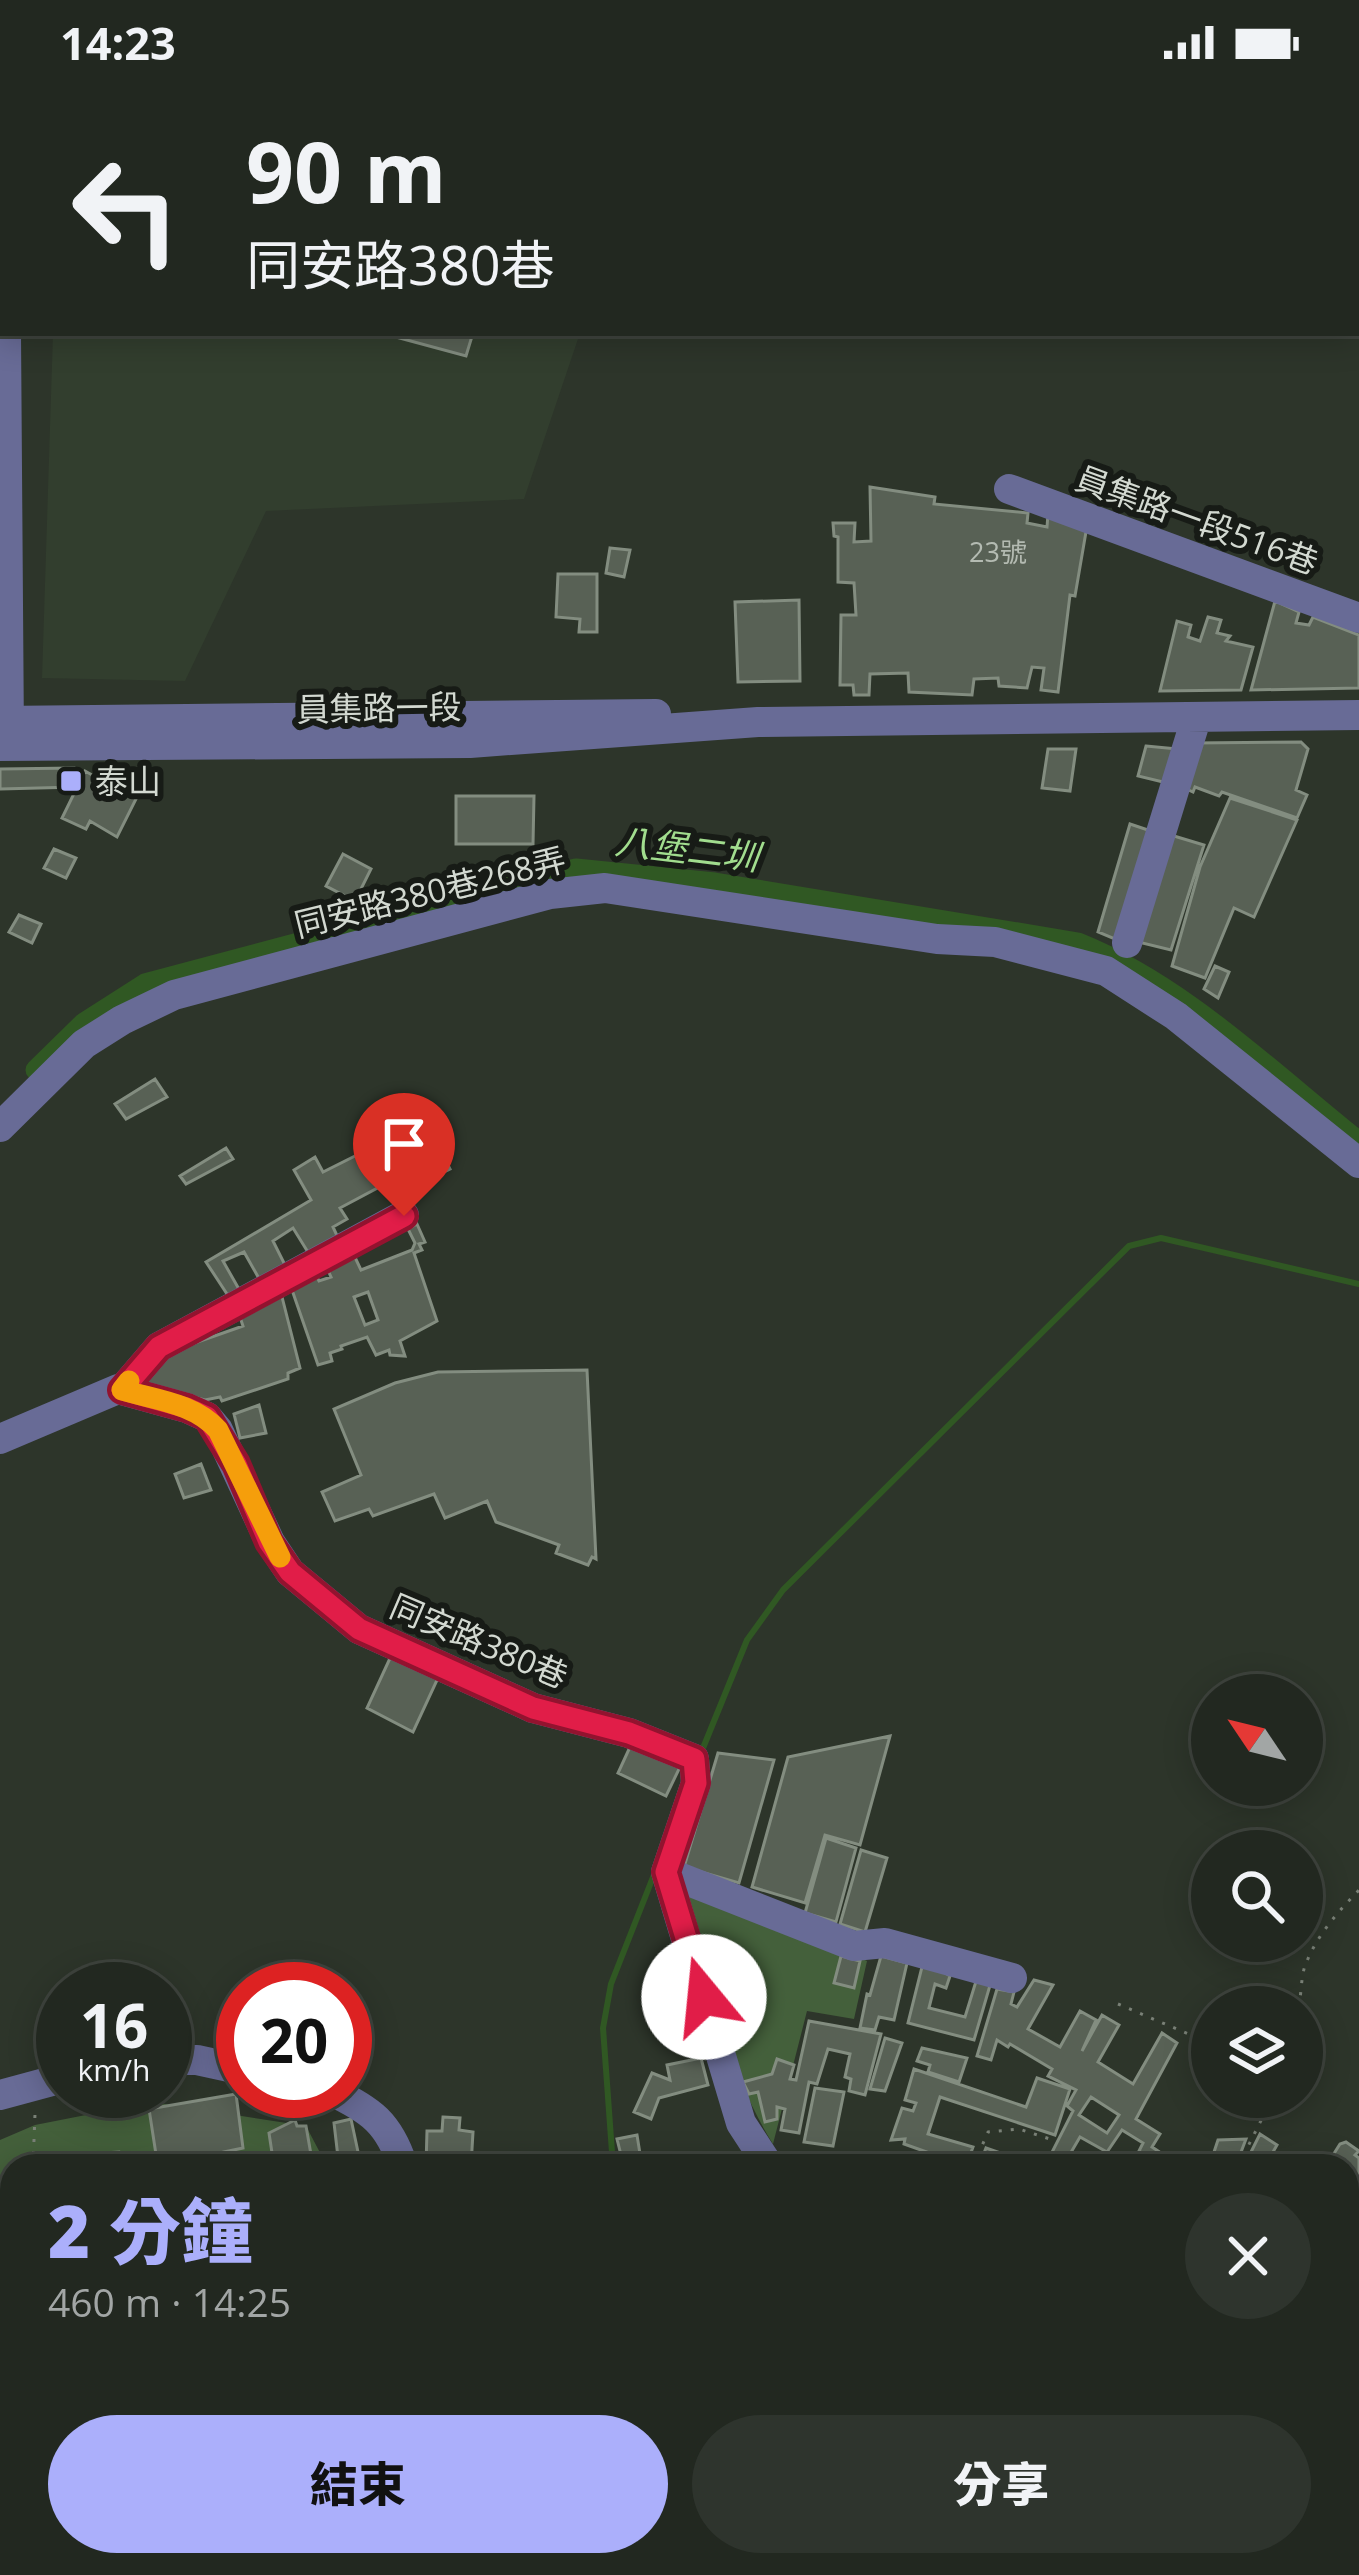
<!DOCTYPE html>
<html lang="zh-TW">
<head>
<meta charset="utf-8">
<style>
  :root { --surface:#222820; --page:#2e342d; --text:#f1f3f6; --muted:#a2a6a5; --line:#3f443e; --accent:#abaffb }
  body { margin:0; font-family:"Open Sans","Noto Sans TC",sans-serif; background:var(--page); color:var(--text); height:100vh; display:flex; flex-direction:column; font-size:45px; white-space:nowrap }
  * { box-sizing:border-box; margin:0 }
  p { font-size:39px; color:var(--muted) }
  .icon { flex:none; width:66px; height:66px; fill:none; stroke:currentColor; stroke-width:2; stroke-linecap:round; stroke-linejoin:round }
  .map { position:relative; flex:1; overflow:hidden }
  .drawer { position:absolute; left:0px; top:2070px; width:1359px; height:423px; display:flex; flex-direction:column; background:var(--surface); border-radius:36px 36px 0 0; box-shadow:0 6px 30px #0003,0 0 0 3px var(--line) }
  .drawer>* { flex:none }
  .top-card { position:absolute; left:0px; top:0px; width:1359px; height:252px; box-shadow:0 6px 30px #0003,0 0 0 3px var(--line); background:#222820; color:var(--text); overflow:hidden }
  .needle { width:78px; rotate:305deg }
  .tools { position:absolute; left:1191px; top:1590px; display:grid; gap:24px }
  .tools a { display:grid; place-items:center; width:132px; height:132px; border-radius:50%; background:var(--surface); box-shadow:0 6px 30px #0003,0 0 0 3px var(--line); font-size:60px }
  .speed { position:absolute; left:36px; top:1878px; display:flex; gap:24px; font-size:60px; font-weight:700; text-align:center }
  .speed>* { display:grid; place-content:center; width:156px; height:156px; border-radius:50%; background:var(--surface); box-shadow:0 6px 30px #0003,0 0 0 3px var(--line); line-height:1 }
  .speed small { font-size:30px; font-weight:400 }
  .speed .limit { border:18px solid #d22; background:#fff; color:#111 }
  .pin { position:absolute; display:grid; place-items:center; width:102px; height:102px; color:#fff; margin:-123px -51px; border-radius:50% 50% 50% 0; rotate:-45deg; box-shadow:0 0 12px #0007 }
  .pin .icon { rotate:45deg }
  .me { position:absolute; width:132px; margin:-66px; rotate:343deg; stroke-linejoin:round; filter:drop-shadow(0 0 9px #0008) }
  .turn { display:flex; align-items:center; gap:42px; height:252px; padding:0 48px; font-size:54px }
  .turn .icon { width:156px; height:156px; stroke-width:2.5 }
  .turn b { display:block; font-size:84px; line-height:102px }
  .round { display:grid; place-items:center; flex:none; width:126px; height:126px; border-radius:63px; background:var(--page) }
  .head { display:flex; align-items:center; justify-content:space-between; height:204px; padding:0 48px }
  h1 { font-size:72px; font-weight:800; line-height:90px; color:var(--accent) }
  .action { display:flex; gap:24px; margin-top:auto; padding:24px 48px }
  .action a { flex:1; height:138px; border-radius:72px; background:var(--accent); color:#111; font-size:48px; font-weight:800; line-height:138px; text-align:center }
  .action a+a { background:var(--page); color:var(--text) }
  .status { display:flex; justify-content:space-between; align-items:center; height:84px; padding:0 60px; background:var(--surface); direction:ltr }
  .status svg { height:33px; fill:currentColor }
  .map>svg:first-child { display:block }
</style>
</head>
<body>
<div class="status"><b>14:23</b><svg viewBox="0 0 49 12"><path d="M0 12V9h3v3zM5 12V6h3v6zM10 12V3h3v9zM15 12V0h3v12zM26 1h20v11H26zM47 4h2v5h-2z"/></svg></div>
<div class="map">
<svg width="1359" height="2491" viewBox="0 0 1359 2491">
  <rect width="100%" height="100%" fill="#2d352a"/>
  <path fill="#323e2e" d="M0,0h663l-660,3v120z
    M53,249h527l-56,166 -258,12 -81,170 -143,-3z"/>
  <path fill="#44603b" d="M682,1806l111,37 74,34 -13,58 -47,-8 -34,133c-47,-75 -65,-169 -91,-254z
    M152,2018l154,24 21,40h-315v399h259l-11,10h-260v-435l35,-15z"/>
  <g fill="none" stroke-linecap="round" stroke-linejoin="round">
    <path stroke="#305823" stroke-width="6" d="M701,1669l46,-113 36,-50 346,-344 32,-8 198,46
      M613,2082l-10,-138 8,-44 44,-112
      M531,2491l3,-10"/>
    <path stroke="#305823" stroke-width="21" d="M36,986l48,-47 61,-39 431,-115 139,14 363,60c105,42 193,129 281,199"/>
  </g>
  <path fill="#586155" stroke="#838d80" stroke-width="3" fill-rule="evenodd" d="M381,249h92l-7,23z
    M870,403l65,10 -1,7 94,9 -1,10 20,4 1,-13 39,12 -12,70 -5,-1 -12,97 -17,-2 3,-22 -12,-1 -5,21 -28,-2 -1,-8 -24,1 -2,16 -63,-3 -1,-19 -38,1 -1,21h-15l-1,-10h-13l1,-70h15l-2,-32 -16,-1v-45l-4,-1 -1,-13h22l-1,19 17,-1z
    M610,464l20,2 -6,27 -18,-4z
    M558,490h39v58h-18l1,-13 -24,-2z
    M799,516l1,81 -62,1 -3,-80z
    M1275,517l24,11 -3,11 13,2 4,-8 46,18v53l-108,2z
    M1208,533l13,3 -4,13 13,3 -4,5 27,6 -12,43 -81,1 17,-70 14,4 -3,12 12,4z
    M1301,658l7,7 -12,41 11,5 -10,23 -75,-26 -3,4 -24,-9 -2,5 -11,-5 11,-44z
    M1146,662l32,3 -11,34 -29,-7z
    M1048,665h28l-6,42 -28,-3z
    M74,684l2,19 -76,2v-20z
    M138,684l11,5 -32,64 -27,-16 -4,8 -24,-11 23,-47 41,23z
    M456,712h78l-1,48h-77z
    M1230,714l67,22 -43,97 -20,-9 -29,70 -33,-12 28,-99z
    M1130,740l24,8 -32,110 -24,-10z
    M1164,749l40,12 -33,105 -37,-9z
    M54,765l22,9 -10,20 -22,-10z
    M343,770l28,15 -16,32 -29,-15z
    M19,831l22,9 -9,19 -23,-11z
    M1215,882l14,6 -11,26 -14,-9z
    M155,995l12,18 -41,22 -11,-15z
    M387,1032l16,32 13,-6 16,27 15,-6 3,6 -31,15 -8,-12 -8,4 2,5 -16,7 -30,-57z
    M226,1064l7,11 -47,25 -6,-8z
    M367,1066l16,35 -43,23 7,11 -14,8 7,15 -29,15 -18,-29 -20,13 15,30 -27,11 -17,-30 -21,9 17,30 -11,6 -23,-35 105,-62 -17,-30 21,-13 8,15z
    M417,1140l8,18 -6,2 3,6 -8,3 23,68 -37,20 5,15 -15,-1 -1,-5 -13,5 -9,-18 -26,9 1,3 -12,4 2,8 -14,4 -27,-78 23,-16 5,10 12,-4 -5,-11 27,-13 8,17 51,-20 3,-7 -7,-14zM368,1208l10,28 -13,5 -11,-28z
    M280,1205l20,79 -12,5v6l-66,22 -2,-4 -15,3 -57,-15 -9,-7 27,-25 77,-27 -5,-15z
    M587,1286l9,189 -4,-2 -4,8 -32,-12 3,-8 -63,-23 -9,-21 -42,17 -11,-24 -61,22 -4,-7 -34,12 -13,-29 39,-17 -27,-66 61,-26 43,-11z
    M259,1321l7,28 -26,5 -6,-24z
    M201,1380l10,26 -27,8 -9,-24z
    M391,1572l47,22 -25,54 -46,-24z
    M890,1652l-30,109 -35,-10 -20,68 -53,-16 36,-130z
    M630,1663l50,20 -14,29 -48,-23z
    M718,1669l56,7 -35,123 -55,-16z
    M826,1754l30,10 -20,74 -31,-9z
    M861,1766l26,8 -22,74 -25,-8z
    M841,1872l19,5 -6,27 -20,-5z
    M881,1872l26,7 -13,57 -15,-3 -4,13 -15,-2 7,-34 3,1z
    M924,1875l26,17 -4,12 -11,-4 -6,24 36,9 12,-39 14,4 -17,58 -66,-17z
    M1034,1896l19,5 -25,44 32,18 20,-36 16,9 -14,31 20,-36 17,10 -21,37 35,22 29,-51 15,10 -41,76 24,15 -8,13 6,4 -8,7 -11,-7 4,-8 -21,-13 -15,22 -27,-15 -17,29h-18l28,-55 -6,-5 9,-16 -28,-14 4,-7 -42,-25 -2,3 -11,-7 -6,20 -14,-4 20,-67 17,3 -3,12 6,3zM1091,2013l28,18 -12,18 -28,-18z
    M809,1937l72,13 -16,61 -16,-4 2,-12 -6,-2 5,-23 -22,-5 -11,35 -8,-2 -10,51 -18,-3 4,-21 -8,-2v12l-12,3 -7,-30 -9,2 -6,-12 29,-8 5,-15 17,6 -4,14 6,1z
    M885,1954l17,5 -17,48 -15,-2z
    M922,1964l45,10 -8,24 -31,-10 2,-7 -13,-4z
    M701,1974l7,27 -49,13 -8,21 -17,-7 18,-39 18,7 -3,-15z
    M914,1985l112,38 11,-29 33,11 -15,46 -115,-38 -12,37 45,13 -7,19 -62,-22 1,-5 -14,1 11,-32 11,3 3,-8 -11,-3z
    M815,2004l29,4 -11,54 -29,-4z
    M236,2010l7,54 -19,4 2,9 -35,5h-9l-2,-7 -23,2 -8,-52z
    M443,2033l17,1 -1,12 14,2 -2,34h-45l1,-35h15z
    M351,2035l10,47h-22l-5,-43z
    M295,2036l2,6h9l7,40h-39l-5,-33z
    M1260,2050l17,11 -4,7 11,7 -5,7h-35z
    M637,2051l4,25 -18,3 -6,-24z
    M1246,2055l-8,21 -24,-8 4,-12z
    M1346,2058l13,9 -4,4 4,3v43l-10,14 -2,-49 -19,-3 12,-19z
    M986,2064l52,18h-59z
    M119,2068l2,7 11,-2 2,9h-42l13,-4 -1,-9z
    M1359,2258v58l-10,-6 3,-5 -5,-3v-19z
    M1049,2481h45l-4,10h-45z"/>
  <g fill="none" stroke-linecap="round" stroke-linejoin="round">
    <path stroke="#7a8177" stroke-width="3" stroke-dasharray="3 9" stroke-linecap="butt" d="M1118,1920l94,40
      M1299,1923c2,-12 2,-26 5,-38 11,-32 33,-56 55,-79
      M33,2082l2,-52
      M973,2082l15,-34 31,-3 37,12
      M1238,2082l35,-69
      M0,2276l12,14
      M0,2300l12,1
      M0,2320l12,-10
      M179,2481l9,10
      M13,2491l1,-10
      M838,2491l6,-10
      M1122,2491l5,-10"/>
    <path stroke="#686b96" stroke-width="30" d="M0,157l3,10
      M6,249l3,407
      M1009,405l350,129
      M0,637l656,-7
      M0,662l470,-3 288,-21 601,-7
      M1127,859l69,-224
      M0,1043l84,-83 38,-24 52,-25 376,-101 55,-6 332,51 58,3 111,29 70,45 183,147
      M122,1306l37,-43 245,-132
      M0,1355l118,-50 69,19 20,9 11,13 52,112 20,30 69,57 174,79 96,25 65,26 2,24 -30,89 75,251 28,43
      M666,1788l188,74 31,-3 127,35
      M165,1976h32l46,10
      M331,2007c40,19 58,32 72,75
      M0,2011l63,-17
      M1347,2182l12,4
      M1011,2481l14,10
      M294,2491l18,-10"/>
    <path stroke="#b9bfb7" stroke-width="6" d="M1062,0l13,3
      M1114,0l13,3
      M1356,72h3"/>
  </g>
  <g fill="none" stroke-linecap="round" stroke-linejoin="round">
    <defs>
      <path id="route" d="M404,1132l-245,131 -37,43 65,18 20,9 29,47 33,78 21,30 69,57 174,79 96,25 65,26 2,24 -30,89 38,125"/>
    </defs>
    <use href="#route" stroke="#92132f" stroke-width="30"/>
    <use href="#route" stroke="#e11d48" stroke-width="21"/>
    <path stroke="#f59e0b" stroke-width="21" d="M129,1297l-7,9c33,10 72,13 96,40l62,127"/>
  </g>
  <rect fill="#abaffb" stroke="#171b16" stroke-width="4.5" x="59" y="685" width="24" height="24" rx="6"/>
  <g text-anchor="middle" stroke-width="12" stroke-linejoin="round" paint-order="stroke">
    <g font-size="27" fill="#b4bbb2">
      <text x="998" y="478">23號</text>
    </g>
    <g font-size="33" fill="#d3d9d1" stroke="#171b16">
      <text transform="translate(1197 436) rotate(20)" y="12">員集路一段516巷</text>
      <text transform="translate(379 624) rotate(-1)" y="12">員集路一段</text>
      <text transform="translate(430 808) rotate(-14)" y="12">同安路380巷268弄</text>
      <text transform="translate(479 1557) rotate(23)" y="12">同安路380巷</text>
    </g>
    <g font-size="33" fill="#d3d9d1" stroke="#171b16" text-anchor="start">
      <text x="95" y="709">泰山</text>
    </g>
    <g font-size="36" font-style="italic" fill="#a1dd8e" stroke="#171b16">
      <text transform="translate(687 765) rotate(7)" y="13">八堡二圳</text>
    </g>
  </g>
</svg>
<div class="tools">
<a><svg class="needle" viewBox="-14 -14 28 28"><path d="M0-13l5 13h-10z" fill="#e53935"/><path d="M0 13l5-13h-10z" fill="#a2a6a5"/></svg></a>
<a><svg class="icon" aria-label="search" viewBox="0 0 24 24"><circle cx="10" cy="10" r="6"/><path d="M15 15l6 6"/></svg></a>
<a><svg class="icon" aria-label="layers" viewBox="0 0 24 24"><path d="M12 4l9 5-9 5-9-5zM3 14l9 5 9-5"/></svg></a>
</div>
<div class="speed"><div>16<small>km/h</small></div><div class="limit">20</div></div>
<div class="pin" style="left:404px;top:1132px;background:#d93025"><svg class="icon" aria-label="arrive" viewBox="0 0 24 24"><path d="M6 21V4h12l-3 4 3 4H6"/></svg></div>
<svg class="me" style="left:704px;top:1913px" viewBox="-20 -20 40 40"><circle r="19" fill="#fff"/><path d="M0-13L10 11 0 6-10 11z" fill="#e11d48"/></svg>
<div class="top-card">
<div class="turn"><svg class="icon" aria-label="left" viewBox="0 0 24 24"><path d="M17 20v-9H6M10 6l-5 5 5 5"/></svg><div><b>90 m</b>同安路380巷</div></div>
</div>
<section class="drawer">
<div class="head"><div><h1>2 分鐘</h1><p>460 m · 14:25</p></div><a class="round"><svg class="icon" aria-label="close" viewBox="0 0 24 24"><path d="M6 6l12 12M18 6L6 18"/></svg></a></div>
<div class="action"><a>結束</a><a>分享</a></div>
</section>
</div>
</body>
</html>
